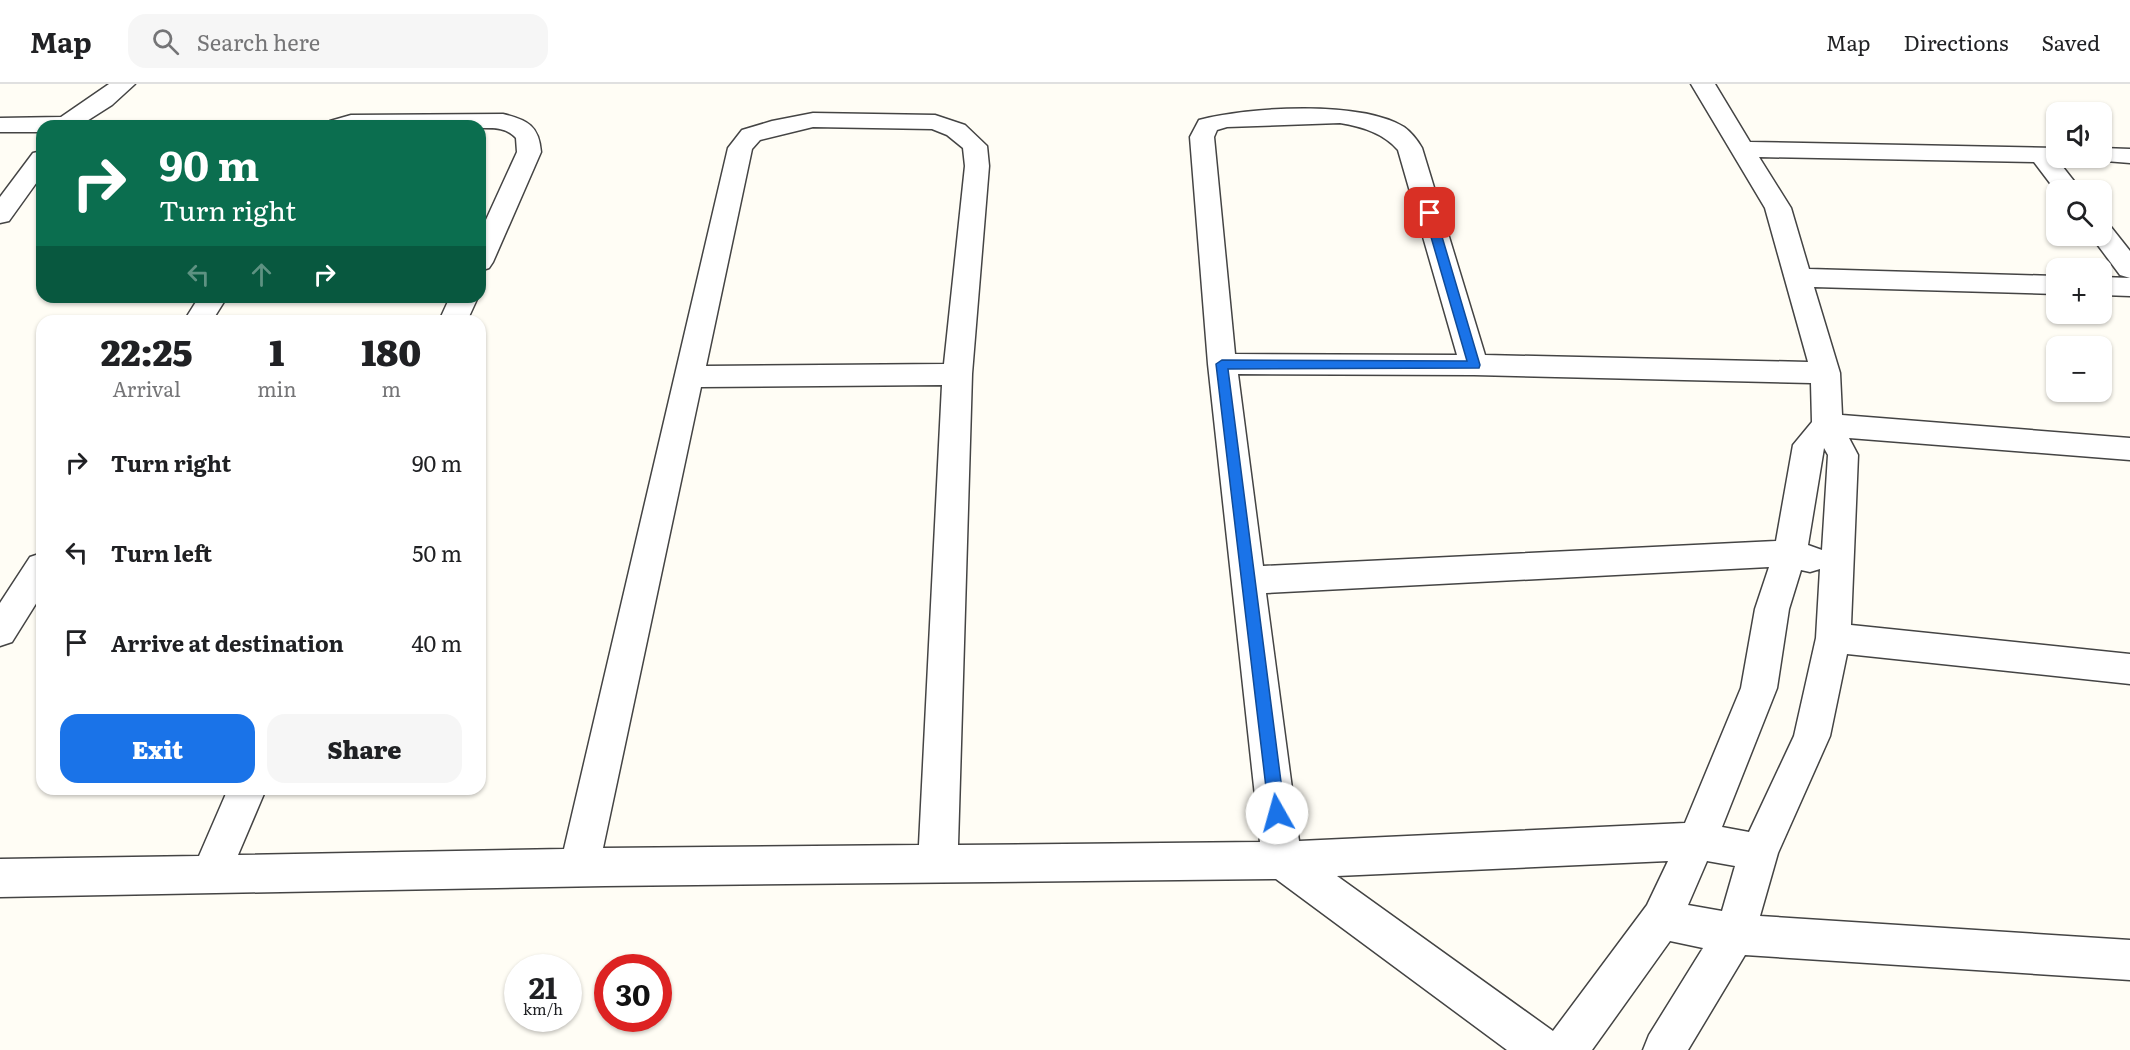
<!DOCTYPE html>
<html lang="en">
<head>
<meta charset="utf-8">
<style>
  :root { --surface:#fff; --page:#f6f6f6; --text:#202124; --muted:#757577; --line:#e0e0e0; --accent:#1a73e8 }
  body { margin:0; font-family:Literata,serif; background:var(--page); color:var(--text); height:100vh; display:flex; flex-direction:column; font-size:22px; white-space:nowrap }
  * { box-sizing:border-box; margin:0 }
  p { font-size:20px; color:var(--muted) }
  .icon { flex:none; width:33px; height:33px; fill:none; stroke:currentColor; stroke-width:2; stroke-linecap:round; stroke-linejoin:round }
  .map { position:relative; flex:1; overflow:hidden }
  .panel { position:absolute; left:36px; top:231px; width:450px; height:480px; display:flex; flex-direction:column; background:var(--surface); border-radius:18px; box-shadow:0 2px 4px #0004 }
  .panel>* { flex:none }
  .guide { position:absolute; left:36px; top:36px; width:450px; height:183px; border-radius:18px; box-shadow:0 2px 4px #0004; background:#0b6e4f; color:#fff; overflow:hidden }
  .controls { position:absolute; left:2046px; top:18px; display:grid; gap:12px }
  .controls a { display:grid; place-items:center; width:66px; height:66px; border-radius:12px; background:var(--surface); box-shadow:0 2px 4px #0004; font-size:30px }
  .speed { position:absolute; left:504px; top:870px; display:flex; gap:12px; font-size:30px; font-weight:700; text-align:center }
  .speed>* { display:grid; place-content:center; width:78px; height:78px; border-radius:50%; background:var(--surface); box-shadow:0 2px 4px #0004; line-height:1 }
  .speed small { font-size:15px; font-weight:400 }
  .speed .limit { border:9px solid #d22; background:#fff; color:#111 }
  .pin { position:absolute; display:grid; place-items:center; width:51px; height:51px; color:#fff; margin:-26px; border-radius:12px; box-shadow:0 3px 9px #0006 }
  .me { position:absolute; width:66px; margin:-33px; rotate:353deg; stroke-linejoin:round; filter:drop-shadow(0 0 4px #0008) }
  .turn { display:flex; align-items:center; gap:21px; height:126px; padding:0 24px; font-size:27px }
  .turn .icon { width:78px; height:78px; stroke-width:2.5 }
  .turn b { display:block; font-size:42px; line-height:51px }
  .lanes { display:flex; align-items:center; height:57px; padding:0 24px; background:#0003; justify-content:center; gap:30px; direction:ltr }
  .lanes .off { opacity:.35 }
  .eta { display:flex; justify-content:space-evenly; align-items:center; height:102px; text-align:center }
  .eta b { font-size:36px; font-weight:800; line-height:42px }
  .primary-button { display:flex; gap:12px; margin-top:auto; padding:12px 24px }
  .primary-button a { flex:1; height:69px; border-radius:18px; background:var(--accent); color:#fff; font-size:24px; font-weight:800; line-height:69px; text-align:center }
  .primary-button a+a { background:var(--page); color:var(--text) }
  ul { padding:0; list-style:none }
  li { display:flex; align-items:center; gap:18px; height:90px; padding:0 24px }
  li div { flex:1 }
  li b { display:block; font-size:22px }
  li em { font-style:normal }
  header { display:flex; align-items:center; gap:36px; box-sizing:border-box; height:84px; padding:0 30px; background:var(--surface); border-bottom:2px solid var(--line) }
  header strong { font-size:28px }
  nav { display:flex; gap:33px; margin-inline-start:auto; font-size:21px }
  .search { width:420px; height:54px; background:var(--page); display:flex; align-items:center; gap:15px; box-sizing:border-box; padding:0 21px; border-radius:18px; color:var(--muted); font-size:22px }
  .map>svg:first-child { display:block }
</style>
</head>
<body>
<header>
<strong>Map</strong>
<div class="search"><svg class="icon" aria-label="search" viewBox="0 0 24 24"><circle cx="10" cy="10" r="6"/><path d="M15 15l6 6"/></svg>Search here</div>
<nav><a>Map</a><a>Directions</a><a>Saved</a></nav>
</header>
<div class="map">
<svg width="2130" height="966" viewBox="0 0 2130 966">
  <rect width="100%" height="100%" fill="#fffdf5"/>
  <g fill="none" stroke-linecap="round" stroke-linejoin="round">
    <defs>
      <path id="minor" d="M109,0h26l-23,21 -33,21h-37v6h-42v-14l61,-1z
        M1691,0h24l35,58 306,6v10h11l-8,4 22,28 -25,1 -22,-29 -275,-5 32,51 18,61 247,7v18l-242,-7 26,86 2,42 288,23v22l-281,-22 9,17 -7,170 279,29v30l-283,-30 -17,82 -52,117 -18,63 370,24v40l-385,-25 -57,95h-45l6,-15 54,-87 -33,-7 -78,109h-85l-231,-171 -671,7 -605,11v-38l199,-3 29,-67h38l-28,66 326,-6 164,-701 14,-18 30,-9 41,-8 122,2 30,10 22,21 2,20 -17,208 -14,471 302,-3 -52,-478 -18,-227 9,-17c49,-13 161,-20 205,7 7,5 14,14 18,21l63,207 323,7 -43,-154zM1340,39c23,4 43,10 58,27l59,205 -222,-1 -21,-217 3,-7 10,-3zM813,43l119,2 15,6 16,13 2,18 -21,198 -238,2 46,-217 8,-9zM1238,290l236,1 337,8 1,39 -19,23 -17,96 -513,25zM942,301l-23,460 -316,3 98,-461zM1824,364l4,7 -6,95 -14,-5zM1769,483l-14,42 -14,79 -56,135 -386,18 -33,-248zM1820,485l-4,69 -22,98 -45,96 -27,-5 55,-139 12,-79 12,-39 9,2zM1668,777l-21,44 -94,126 -216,-155zM1707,777l28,5 -13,45 -34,-6z
        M503,30c25,6 36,12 38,38l-48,110 -4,6 -9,3v-38l37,-81 -1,-14c-10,-11 -22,-10 -36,-10v-2h-153l3,-5 21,-6z
        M2102,64l28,1v14l-37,-3 -2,-2h11z
        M42,67v24l-33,46 -9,2v-26l33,-44z
        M2102,141l9,2 19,24v45l-28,-1v-18l28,1 -10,-3 -29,-39h11z
        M199,213h28l-15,24h-28z
        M450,213h28l-11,24h-28z
        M42,469v41l-30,48 -12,4v-43l30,-46z"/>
    </defs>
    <use href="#minor" stroke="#444" stroke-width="3"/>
    <use href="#minor" fill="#fff" fill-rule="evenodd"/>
  </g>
  <path fill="#1a73e8" stroke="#114b97" stroke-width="1.5" d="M1430,126l5,3 45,152 -1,3 -251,1 57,444 -2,6 -6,2 -6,-2 -2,-6 -53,-449 6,-4 245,1 -43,-148z"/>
</svg>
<div class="controls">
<a><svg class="icon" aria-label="sound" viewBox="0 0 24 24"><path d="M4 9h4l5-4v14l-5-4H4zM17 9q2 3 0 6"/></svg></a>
<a><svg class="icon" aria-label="search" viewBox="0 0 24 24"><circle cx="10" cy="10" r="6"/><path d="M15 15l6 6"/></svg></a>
<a>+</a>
<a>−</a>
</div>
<div class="speed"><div>21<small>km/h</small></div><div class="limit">30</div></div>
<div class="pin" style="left:1430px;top:129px;background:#d93025"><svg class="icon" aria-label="arrive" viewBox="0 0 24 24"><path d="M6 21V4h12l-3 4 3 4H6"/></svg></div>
<svg class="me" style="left:1277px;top:729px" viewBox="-20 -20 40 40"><circle r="19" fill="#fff"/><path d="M0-13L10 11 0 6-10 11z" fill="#1a73e8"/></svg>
<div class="guide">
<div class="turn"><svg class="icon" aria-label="right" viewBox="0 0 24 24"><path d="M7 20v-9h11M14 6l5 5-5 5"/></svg><div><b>90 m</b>Turn right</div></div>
<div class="lanes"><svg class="icon off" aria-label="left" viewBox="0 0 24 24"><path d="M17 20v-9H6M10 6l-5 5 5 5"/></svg><svg class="icon off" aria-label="ahead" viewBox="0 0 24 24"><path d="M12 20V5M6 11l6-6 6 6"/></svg><svg class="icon" aria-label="right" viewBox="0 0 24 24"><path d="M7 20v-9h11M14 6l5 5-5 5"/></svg></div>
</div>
<section class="panel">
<div class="eta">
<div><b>22:25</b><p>Arrival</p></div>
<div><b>1</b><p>min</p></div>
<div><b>180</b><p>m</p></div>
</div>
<ul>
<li><svg class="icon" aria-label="right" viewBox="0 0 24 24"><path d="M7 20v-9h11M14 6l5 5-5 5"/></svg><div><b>Turn right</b></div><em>90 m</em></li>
<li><svg class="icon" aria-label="left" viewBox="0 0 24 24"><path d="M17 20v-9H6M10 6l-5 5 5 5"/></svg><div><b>Turn left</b></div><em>50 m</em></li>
<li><svg class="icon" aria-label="arrive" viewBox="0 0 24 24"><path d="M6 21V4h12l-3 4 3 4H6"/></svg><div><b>Arrive at destination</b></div><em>40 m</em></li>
</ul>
<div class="primary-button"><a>Exit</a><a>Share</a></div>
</section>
</div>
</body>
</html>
